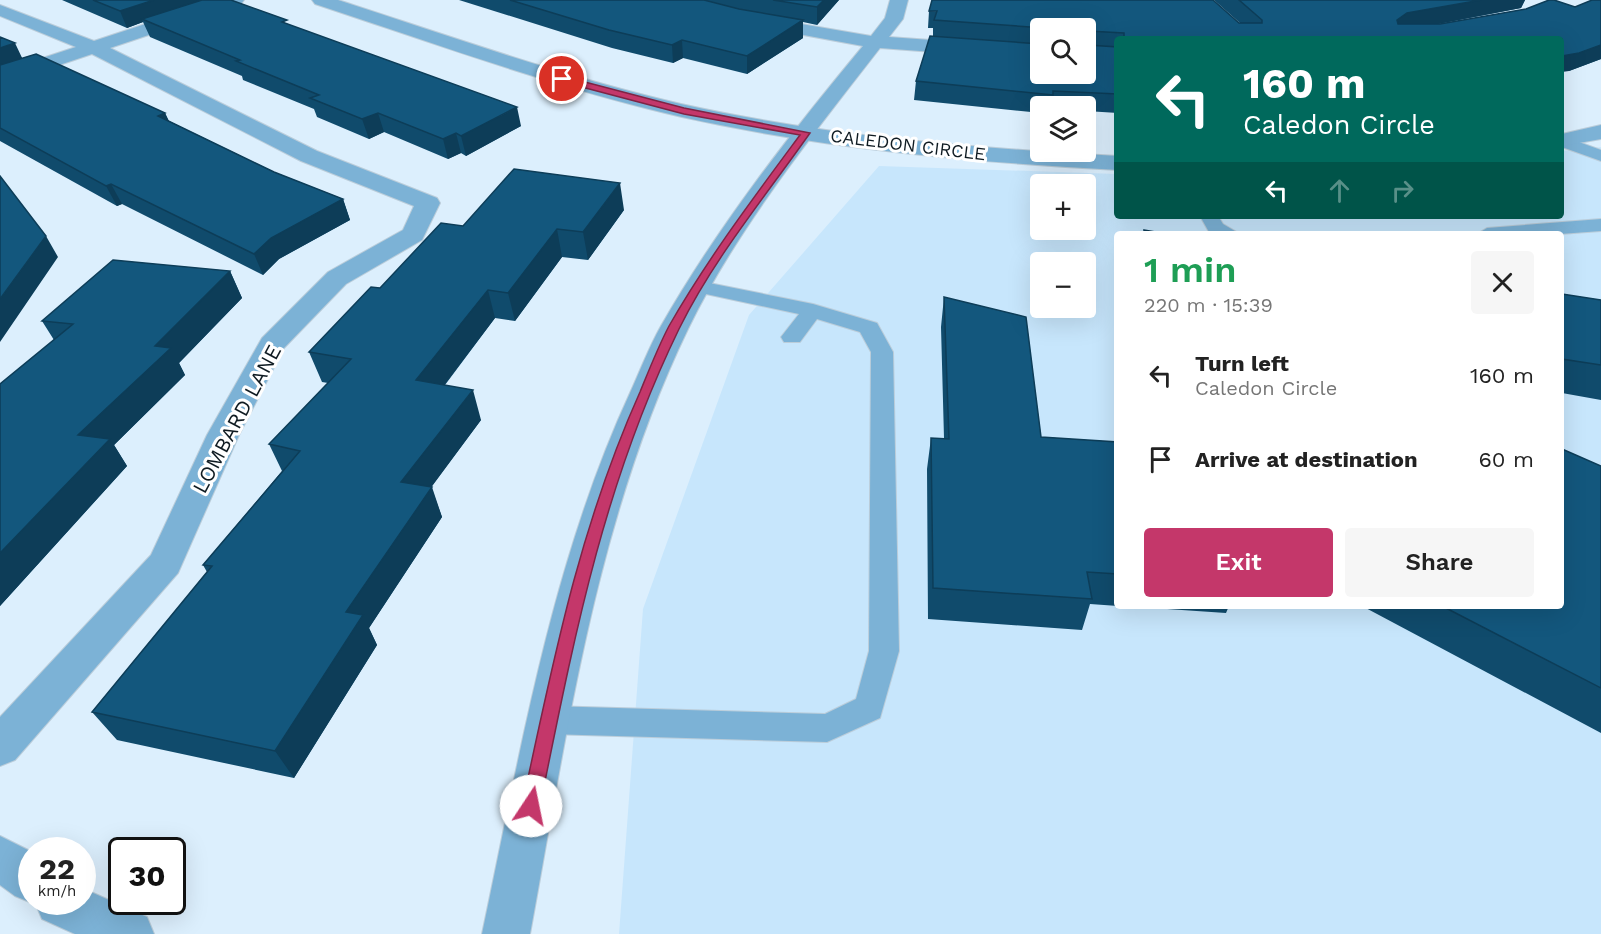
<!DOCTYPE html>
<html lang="en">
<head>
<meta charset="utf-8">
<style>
  :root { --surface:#fff; --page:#f6f6f6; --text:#222; --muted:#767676; --accent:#c4376a }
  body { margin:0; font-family:"Work Sans",sans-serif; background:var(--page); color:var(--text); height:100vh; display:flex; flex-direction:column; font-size:22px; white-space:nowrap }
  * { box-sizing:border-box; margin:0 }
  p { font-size:20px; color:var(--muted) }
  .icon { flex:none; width:33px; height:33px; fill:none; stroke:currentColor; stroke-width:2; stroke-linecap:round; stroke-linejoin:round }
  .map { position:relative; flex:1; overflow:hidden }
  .sheet { position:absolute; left:1114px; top:231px; width:450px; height:378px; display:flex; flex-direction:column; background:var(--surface); border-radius:6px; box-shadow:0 6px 24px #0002 }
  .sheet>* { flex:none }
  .hud { position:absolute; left:1114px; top:36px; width:450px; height:183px; border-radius:6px; box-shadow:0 6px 24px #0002; background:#00695c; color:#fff; overflow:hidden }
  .buttons { position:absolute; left:1030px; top:18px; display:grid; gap:12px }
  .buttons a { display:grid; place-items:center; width:66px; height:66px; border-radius:6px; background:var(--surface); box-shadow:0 6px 24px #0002; font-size:30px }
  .speed { position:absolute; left:18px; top:837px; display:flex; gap:12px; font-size:30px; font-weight:700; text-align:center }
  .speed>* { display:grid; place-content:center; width:78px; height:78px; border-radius:50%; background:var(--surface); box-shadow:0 6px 24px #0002; line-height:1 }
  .speed small { font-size:15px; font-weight:400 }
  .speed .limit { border:3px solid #111; border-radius:9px; background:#fff; color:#111 }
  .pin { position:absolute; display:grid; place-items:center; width:51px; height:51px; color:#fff; margin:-26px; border:3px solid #fff; border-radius:50%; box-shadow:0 2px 6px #0007 }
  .me { position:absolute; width:66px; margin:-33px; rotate:11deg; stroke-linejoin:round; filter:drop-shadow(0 0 4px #0008) }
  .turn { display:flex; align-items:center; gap:21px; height:126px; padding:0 30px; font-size:27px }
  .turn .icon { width:78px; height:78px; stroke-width:2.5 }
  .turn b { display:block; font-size:42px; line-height:51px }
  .lanes { display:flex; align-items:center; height:57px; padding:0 30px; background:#0003; justify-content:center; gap:30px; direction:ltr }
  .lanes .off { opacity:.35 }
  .round { display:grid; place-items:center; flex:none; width:63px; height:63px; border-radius:6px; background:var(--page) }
  .overview { display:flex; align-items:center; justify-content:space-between; height:102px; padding:0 30px }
  h1 { font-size:36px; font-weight:600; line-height:45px; color:#1e9e55 }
  .primary-button { display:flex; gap:12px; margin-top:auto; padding:12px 30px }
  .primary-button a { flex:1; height:69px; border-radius:6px; background:var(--accent); color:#fff; font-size:24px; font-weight:600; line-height:69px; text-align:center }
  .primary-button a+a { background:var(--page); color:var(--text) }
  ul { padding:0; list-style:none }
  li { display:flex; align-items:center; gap:18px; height:84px; padding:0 30px }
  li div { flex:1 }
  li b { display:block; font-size:22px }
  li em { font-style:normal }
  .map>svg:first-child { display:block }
</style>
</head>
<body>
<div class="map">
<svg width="1601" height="934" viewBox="0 0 1601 934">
  <rect width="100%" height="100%" fill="#dceffd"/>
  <path fill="#c7e6fc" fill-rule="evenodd" d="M1601,147v787h-982l24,-325 106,-294 130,-149 238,8 1,42h444v-65zM1041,184h45v46h-45zM1118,234h444v372h-444zM1041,262h45v46h-45z"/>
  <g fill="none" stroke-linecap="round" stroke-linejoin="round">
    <defs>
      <path id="service" d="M1562,136l39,14v11l-39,-14z
        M1200,216h18l5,8 17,10 -31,-2z
        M1601,219v12l-41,3h-83l10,-6z
        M699,281l114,23 64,19 16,29 6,299 -19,67 -53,24 -279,-8 -11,-4 -5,-10 5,-10 11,-4 277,8 31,-15 13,-48 2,-299 -11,-20 -43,-13 -17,23h-16l-3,-5 18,-23 -107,-23 -3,-4 3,-4z"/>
      <path id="minor" d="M218,0h26l-3,4 -131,44 207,103 120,47 3,5 -18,37 -76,44 -62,64 -45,87 -61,138 -163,187 -15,6v-49l151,-162 56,-120 55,-97 66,-66 75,-42 11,-24 -113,-45 -209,-107 -92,31v-13l76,-25 -76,-31v-11l94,36z
        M890,0h18l-5,19 -14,18 152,11v12l-161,-12c-67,86 -144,182 -192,281 -92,190 -120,399 -158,605h-48c39,-183 69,-370 148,-541 10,-22 19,-46 31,-67 57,-100 129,-192 202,-280l-103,-19 -9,-5 9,-5 111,19 14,-18z
        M0,836l32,16v50h50v-14l65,29 7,17h-79l-33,-15 -7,-17 -3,1 -17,-7 -15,-11z"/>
      <path id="tertiary" d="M312,0h26c114,37 227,77 343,104 144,32 290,44 437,52v14c-147,-8 -292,-21 -436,-53 -125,-29 -246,-73 -367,-113z
        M1601,125v14l-39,7v-12z"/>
    </defs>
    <use href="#service" stroke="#bbcdda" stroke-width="2"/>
    <use href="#minor" stroke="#bbcdda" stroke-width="2"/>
    <use href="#tertiary" stroke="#bbcdda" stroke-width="2"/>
    <use href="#service" fill="#7cb2d6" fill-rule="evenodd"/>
    <use href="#minor" fill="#7cb2d6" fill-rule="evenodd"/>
    <use href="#tertiary" fill="#7cb2d6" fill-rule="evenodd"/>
  </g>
  <path fill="#104b6c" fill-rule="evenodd" d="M62,0h137l89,24 233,102 -55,30 -5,-3 -13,6 -64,-27 -15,7 -52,-22 -3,-8 -71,-29 -1,-4 -92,-39 -7,-15 -16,6z
    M459,0h380l-22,25 -14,-3v16l-56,36 -64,-16 -10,5 -61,-15z
    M1214,0h311l-4,8 -82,16 136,-17 26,-7v59l-32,12 -7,-32h-444v74l-32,-2v-5h-45v7l-127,-13 2,-19 17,-45v-8h-5l1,-17 311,12zM1041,28h45l-45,46z
    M0,37l22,21 143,55 4,8 105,51 69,27 7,21 -71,39 -16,16 -141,-71 -5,2 -117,-65z
    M624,210l-36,50 -26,-3 -47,64 -20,-3 -50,67 36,35 -50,67 11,30 -73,111 8,17 -83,133 -177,-38 -25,-28 115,-140 -4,-7 79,-94 -13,-27 59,-61 -6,-1 -13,-30 71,-64 83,-62z
    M230,271l12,27 -63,65 6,12 -71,70 13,21 -127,140v-222l54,-44 -12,-19z
    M1562,294l39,6v100l-39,-7z
    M944,297l97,140 77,5v164l-28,-2 -8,26 -154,-11 -1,-150 4,-31h13l-3,-111z
    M1601,466v267l-239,-127h200z
    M1123,606h106l-3,7z"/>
  <path fill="#0d3d58" d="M154,0h45l1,3 -58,16 1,3 -16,6 -7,-17z
    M824,0h15l-22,25v-18z
    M1481,0h44l-4,8 -121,23 -3,-11 10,-7z
    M803,20v18l-56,36v-18z
    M682,40l1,18 -10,5 -1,-18z
    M15,43l9,19 -24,8v-22z
    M1601,45v14l-32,12 -7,1v-16z
    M517,107l4,19 -55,30 -5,-20z
    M165,113l9,20 -16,-17z
    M378,113l6,19 -15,7 -7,-20z
    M456,133l5,20 -13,6 -5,-20z
    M620,183l4,27 -36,50 -5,-28z
    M111,184l11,20 -5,2 -11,-20z
    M343,199l7,21 -71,39 -16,16 -9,-21 17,-16z
    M557,229l5,28 -47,64 -7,-28z
    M46,236l12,21 -58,85v-43z
    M230,271l12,27 -63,65 6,12 -71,70 13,21 -127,140v-53l78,-118 77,-89z
    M488,290l7,28 -69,91 -10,-29z
    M473,390l8,30 -68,92 -12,-30z
    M432,487l10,30 -73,111 8,17 -83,133 -19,-27 71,-139z"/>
  <path fill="#13577d" stroke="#0d3d58" stroke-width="1.5" d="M93,0h61l-34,11z
    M202,0h29l56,20 -5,2 235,85 -56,29 -5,-3 -13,6 -65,-26 -16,6 -52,-21 9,-3 -83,-34 4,-1 -98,-41z
    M510,0h194l35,9 64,11 -56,36 -65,-16 -10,5 -63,-15z
    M773,0h51l-7,7z
    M932,0h281l26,23h23v-3l-23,-20h242l-74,13 -10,7 1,4h42l86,-15 23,-9h5l21,7 17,-7h9v45l-22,8 -17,3v-17h-438v-6l-36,-2v14l30,2v47l-65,-3v4l-137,-14 14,-45 111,8v30h45v-46h-42l-110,-8 3,-9h-8z
    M0,37l15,6 -15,5z
    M36,54l129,59 -7,3 116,56 69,27 -72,39 -17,16 -143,-70 -5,2 -106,-58v-63z
    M514,169l106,14 -37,49 -26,-3 -49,64 -20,-3 -72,90 57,10 -72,92 31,5 -86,125 17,3 -88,136 -183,-39 120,-146 -9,-1 97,-114 -31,-7 82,-85 -42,-7 62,-65 9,1 61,-65 22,3z
    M0,176l46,60 -46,63z
    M1144,230l23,4h-23z
    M113,260l117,11 -75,75 16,2 -93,87 32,4 -110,114v-169l73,-60 -31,-3z
    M1562,294l39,6v65l-39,-6z
    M944,297l82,20 15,120 77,5v132l-31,-2 5,27 -159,-11 -2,-150 18,1z
    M1562,449l39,17v222l-159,-82h120z"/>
  <path fill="#c4376a" stroke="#7f2445" stroke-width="1.5" d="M562,76l122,32 126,25c-45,64 -96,125 -131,196 -76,156 -105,309 -139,477l-2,6 -7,3 -6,-3 -3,-6c31,-144 57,-278 118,-414 9,-22 18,-45 29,-66 39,-68 85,-129 131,-191l-116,-21 -125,-33z"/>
  <g text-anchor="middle" stroke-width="6" stroke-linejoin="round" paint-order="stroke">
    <g font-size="18" fill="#0f1b22" stroke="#fff">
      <text transform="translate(908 145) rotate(7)" y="6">CALEDON CIRCLE</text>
    </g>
    <g font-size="21" fill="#0f1b22" stroke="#fff">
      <text transform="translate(237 419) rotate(-62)" y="7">LOMBARD LANE</text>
    </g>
  </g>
</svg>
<div class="buttons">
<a><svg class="icon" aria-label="search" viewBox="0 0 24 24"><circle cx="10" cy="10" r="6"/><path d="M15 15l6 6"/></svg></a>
<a><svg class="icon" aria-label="layers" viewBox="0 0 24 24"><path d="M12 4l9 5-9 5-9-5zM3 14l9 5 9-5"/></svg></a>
<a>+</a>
<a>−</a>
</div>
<div class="speed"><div>22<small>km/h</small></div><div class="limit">30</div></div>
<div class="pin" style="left:562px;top:79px;background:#d93025"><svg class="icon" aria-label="arrive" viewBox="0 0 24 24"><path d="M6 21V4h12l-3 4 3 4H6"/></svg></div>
<svg class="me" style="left:531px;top:806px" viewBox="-20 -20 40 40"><circle r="19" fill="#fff"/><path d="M0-13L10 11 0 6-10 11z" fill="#c4376a"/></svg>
<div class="hud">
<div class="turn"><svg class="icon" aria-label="left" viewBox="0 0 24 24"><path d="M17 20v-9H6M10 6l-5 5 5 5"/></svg><div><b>160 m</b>Caledon Circle</div></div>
<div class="lanes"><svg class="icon" aria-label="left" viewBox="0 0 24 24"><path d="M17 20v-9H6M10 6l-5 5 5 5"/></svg><svg class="icon off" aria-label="ahead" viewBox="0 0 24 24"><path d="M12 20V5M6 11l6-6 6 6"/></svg><svg class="icon off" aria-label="right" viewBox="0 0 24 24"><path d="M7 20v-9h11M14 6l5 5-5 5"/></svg></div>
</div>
<section class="sheet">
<div class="overview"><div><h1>1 min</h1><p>220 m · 15:39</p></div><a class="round"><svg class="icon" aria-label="close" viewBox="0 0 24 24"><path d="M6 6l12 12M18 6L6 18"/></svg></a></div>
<ul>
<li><svg class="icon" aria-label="left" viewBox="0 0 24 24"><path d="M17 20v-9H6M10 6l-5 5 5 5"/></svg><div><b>Turn left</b><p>Caledon Circle</p></div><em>160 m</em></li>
<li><svg class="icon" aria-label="arrive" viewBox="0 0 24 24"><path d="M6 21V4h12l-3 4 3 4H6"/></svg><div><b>Arrive at destination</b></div><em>60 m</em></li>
</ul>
<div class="primary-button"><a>Exit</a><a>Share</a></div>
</section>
</div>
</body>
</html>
